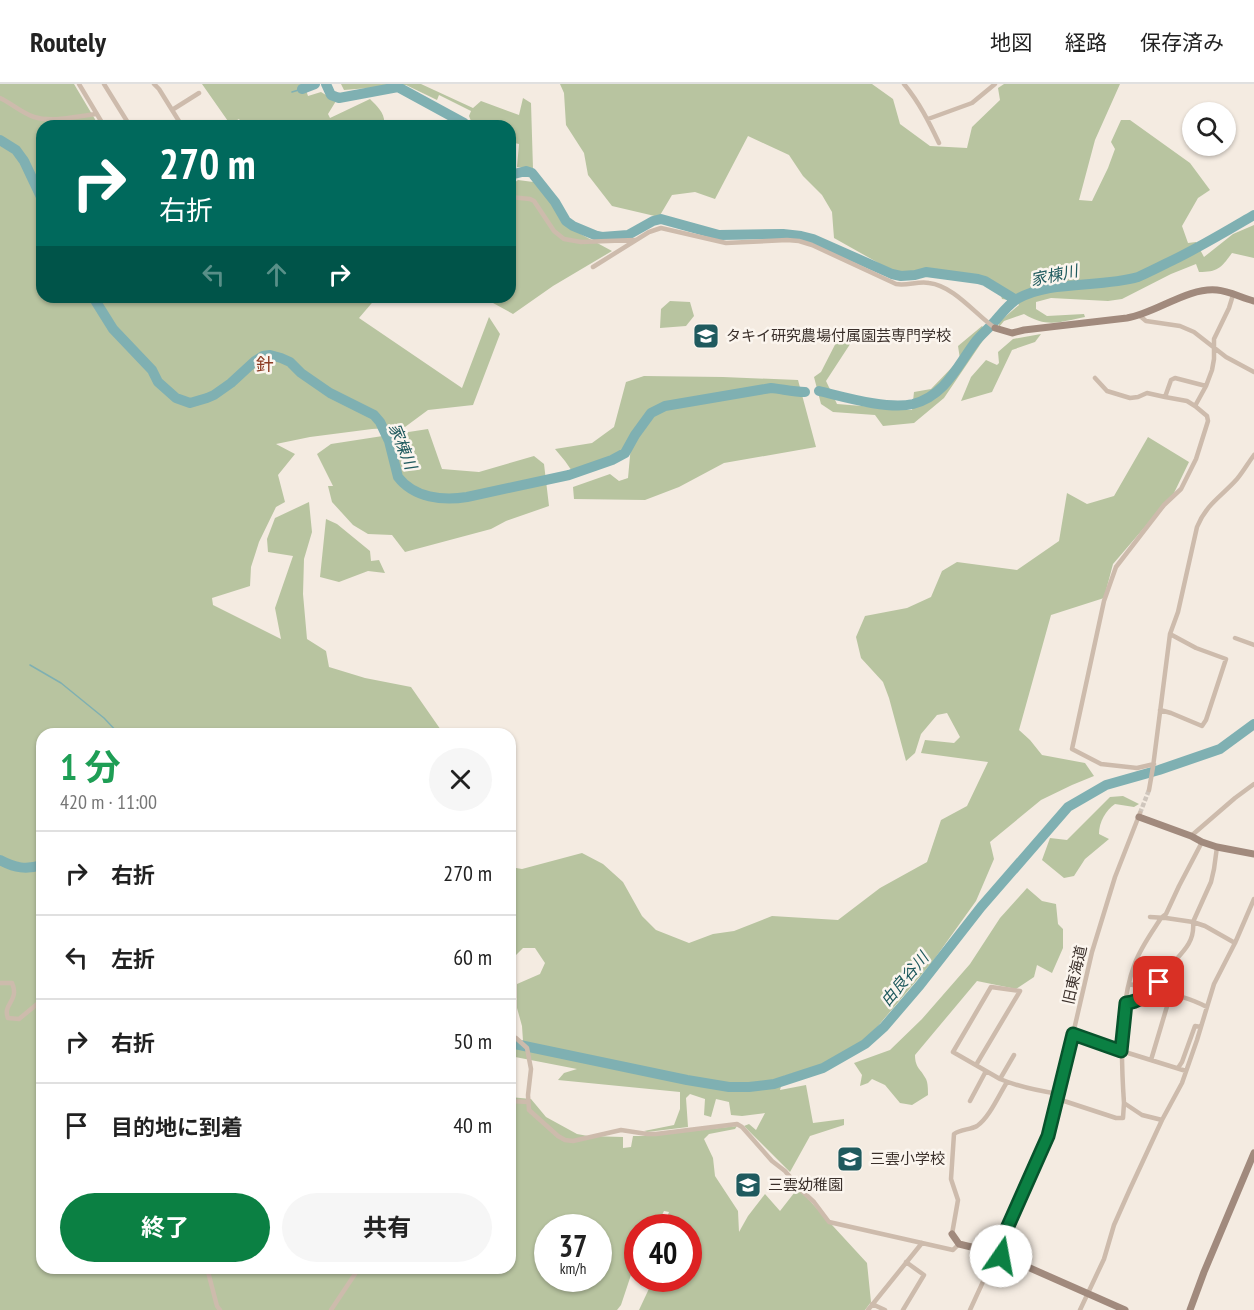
<!DOCTYPE html>
<html lang="ja">
<head>
<meta charset="utf-8">
<style>
  :root { --surface:#fff; --page:#f6f6f6; --text:#222; --muted:#767676; --line:#e0e0e0; --accent:#0b8043 }
  body { margin:0; font-family:"PT Sans Narrow","Noto Sans JP",sans-serif; background:var(--page); color:var(--text); height:100vh; display:flex; flex-direction:column; font-size:22px; white-space:nowrap }
  * { box-sizing:border-box; margin:0 }
  p { font-size:20px; color:var(--muted) }
  .icon { flex:none; width:33px; height:33px; fill:none; stroke:currentColor; stroke-width:2; stroke-linecap:round; stroke-linejoin:round }
  .map { position:relative; flex:1; overflow:hidden }
  .sheet { position:absolute; left:36px; top:644px; width:480px; height:546px; display:flex; flex-direction:column; background:var(--surface); border-radius:18px; box-shadow:0 2px 4px #0004 }
  .sheet>* { flex:none }
  .top-card { position:absolute; left:36px; top:36px; width:480px; height:183px; border-radius:18px; box-shadow:0 2px 4px #0004; background:#00695c; color:#fff; overflow:hidden }
  .controls { position:absolute; left:1182px; top:18px; display:grid; gap:12px }
  .controls a { display:grid; place-items:center; width:54px; height:54px; border-radius:50%; background:var(--surface); box-shadow:0 2px 4px #0004; font-size:30px }
  .speed { position:absolute; left:534px; top:1130px; display:flex; gap:12px; font-size:30px; font-weight:700; text-align:center }
  .speed>* { display:grid; place-content:center; width:78px; height:78px; border-radius:50%; background:var(--surface); box-shadow:0 2px 4px #0004; line-height:1 }
  .speed small { font-size:15px; font-weight:400 }
  .speed .limit { border:9px solid #d22; background:#fff; color:#111 }
  .pin { position:absolute; display:grid; place-items:center; width:51px; height:51px; color:#fff; margin:-26px; border-radius:12px; box-shadow:0 3px 9px #0006 }
  .me { position:absolute; width:66px; margin:-33px; rotate:12deg; stroke-linejoin:round; filter:drop-shadow(0 0 4px #0008) }
  .turn { display:flex; align-items:center; gap:21px; height:126px; padding:0 24px; font-size:27px }
  .turn .icon { width:78px; height:78px; stroke-width:2.5 }
  .turn b { display:block; font-size:42px; line-height:51px }
  .lanes { display:flex; align-items:center; height:57px; padding:0 24px; background:#0003; justify-content:center; gap:30px; direction:ltr }
  .lanes .off { opacity:.35 }
  .round { display:grid; place-items:center; flex:none; width:63px; height:63px; border-radius:32px; background:var(--page) }
  .head { display:flex; align-items:center; justify-content:space-between; height:102px; padding:0 24px }
  h1 { font-size:36px; font-weight:700; line-height:45px; color:#1e9e55 }
  .action { display:flex; gap:12px; margin-top:auto; padding:12px 24px }
  .action a { flex:1; height:69px; border-radius:36px; background:var(--accent); color:#fff; font-size:24px; font-weight:700; line-height:69px; text-align:center }
  .action a+a { background:var(--page); color:var(--text) }
  ul { padding:0; list-style:none }
  li { display:flex; align-items:center; gap:18px; height:84px; padding:0 24px; border-top:2px solid var(--line) }
  li div { flex:1 }
  li b { display:block; font-size:22px }
  li em { font-style:normal }
  header { display:flex; align-items:center; gap:36px; box-sizing:border-box; height:84px; padding:0 30px; background:var(--surface); border-bottom:2px solid var(--line) }
  header strong { font-size:28px }
  nav { display:flex; gap:33px; margin-inline-start:auto; font-size:21px }
  .map>svg:first-child { display:block }
</style>
</head>
<body>
<header>
<strong>Routely</strong>
<nav><a>地図</a><a>経路</a><a>保存済み</a></nav>
</header>
<div class="map">
<svg width="1254" height="1226" viewBox="0 0 1254 1226">
  <rect width="100%" height="100%" fill="#f4ebe1"/>
  <path fill="#b8c4a0" fill-rule="evenodd" d="M0,0h74l25,42h-57v171h335l-18,21 103,70 27,-71 11,17 -27,71 -45,5 -23,17 -33,2 -62,8 -34,7 19,10 -17,21 7,27 -9,5 -17,35 -8,25 -1,19 -38,12 1,7 68,34 -6,-31 18,-52 -25,-4 -1,-13 8,-21 34,-16 3,30 -8,27 -1,35 4,45 19,12 3,16 36,11 46,9 32,46 -401,1v534h468v-171l21,2 15,18 31,17 11,2 35,1v11l8,-1 2,-11h14l90,-10 -2,3 -26,5 -5,5 9,19 2,18 23,35 1,21 9,-16 17,-22 15,17 18,-23 69,75 4,39 -6,8h-226l15,-32h34v-51h-25l6,-15 -5,-1 -8,16h-18l-1,30 -16,48 -4,5h-617zM548,1143h50v51h-50z
    M202,0h102l4,12 13,-4 15,9 -8,13 2,4 40,-19c8,8 16,15 14,27h-141l-4,-7 -9,5z
    M341,0h80l52,24 8,-7 38,14 4,-17 8,5 2,66 -16,-2 2,-23 -9,-2v-16h-37l-4,-10 2,-5 -32,-16 -2,5 -31,-15 -62,5z
    M560,0h312l21,15 7,25 30,22 37,2 5,-21 28,-27 -2,-12 6,-4h116l-25,56 -16,60 13,1 16,-33 7,-19 -4,-7 10,-22h9l60,43 20,27 -12,8 -16,28 6,17 8,-1 8,15 29,-23 21,-9v33l-22,-5c-11,15 -14,19 -33,19l-3,-8 -25,10 -49,25 -14,2 -57,-3 -15,4v7l11,7 37,-2 1,3c-25,5 -38,11 -61,-3l-20,7 -5,6v-5l20,-17 -2,-4 -15,-2 -5,-16 -19,-5 -80,-4 -64,-36 -2,-26 -10,-17 -19,-19 -14,-21 -41,-19 -33,63 -20,-7 -23,3 -13,22 -47,-11 -24,-31 -4,-22 -18,-28 -2,-32z
    M518,96l23,3 34,48 37,20 -59,35 -40,28 -31,-17h28v-111z
    M670,217l20,1 4,14 -8,10 -26,2 1,-19z
    M982,242l6,7 -44,65 -30,25 -31,3 -8,-11 -42,-3 -12,-8 -7,-27 7,-5 21,-41 14,4 -30,46 11,23 75,6 2,-18 17,-3 29,-30 -2,-13z
    M1041,250l-6,8 -23,8 -20,42 -31,9 10,-24 15,-17 11,5 2,-2 -1,-11 15,-13z
    M644,292l79,1 75,3 18,67 -92,16 -45,24 -34,13 -71,-1 -1,-12 37,-13 9,7 9,-3 3,-33 -27,17 -30,12 -9,-13 -10,-12 37,-6 22,-16 12,-45z
    M428,345l14,40 37,3 55,-16 10,8 5,42 -43,15 -15,8 -86,23 -13,-17 -24,-1 -15,-9 -21,-23 -4,-16h5l-16,-32 14,-10z
    M1148,353l41,25 -15,31 -61,71 -9,34 -53,17 -32,115 11,10 12,15 43,8 9,13 -22,9 -31,15 -51,42 4,17 -18,42 -43,60 -66,78 -47,26 -36,11 -4,14 26,-5 7,38 31,-4v6l-34,11 -20,36 -46,-46 5,-2 7,6 9,-17 -23,3 -11,-1 -2,-13 -13,-3 -5,18 -7,-2 1,-16 -15,-5 -4,4 2,29 -41,5 -3,-1 30,-6 6,-16v-17l-122,-12 6,-7 13,-4 -67,-13v-20l13,5 -1,-15 -5,-18v-24l23,-10 5,-11 -10,-15h-12l-13,13v-94l12,2 60,-16 21,11 20,18 19,34 14,14 33,13 24,-9 21,-3 38,-15 66,4 42,-32 47,-26 14,-42 26,-14 21,-44 -67,-9 4,-13 29,3 6,-6 -13,-24 -10,2 -16,19 -6,19 -9,8 -17,-63 -6,-16 -22,-24 -5,-21 9,-21 42,-8 24,-11 11,-26 15,-9 60,8 42,-29 8,-48 20,11 27,-8z
    M326,435l11,5 33,27 1,10 8,-1 6,13 -17,-2 -29,11 -19,-5z
    M1123,712l16,8 -5,3 -19,-3c-9,6 -16,18 -16,30l10,5 -24,20 -11,17 -10,2 -22,-18 8,-22 17,2 43,-43z
    M1027,804l15,13 14,3 2,20 5,5v19l-11,25 -15,-8 -3,12 -18,12 -39,-8 -62,74c0,13 6,14 11,24 2,4 2,11 2,16l-16,10 -12,-2 -15,-18 -13,-6 -4,4 -8,3 2,-11 -8,-12 36,-13 32,-31 48,-55 30,-46z"/>
  <g fill="none" stroke-linecap="round" stroke-linejoin="round">
    <path stroke="#7fb0b2" stroke-width="1.5" d="M292,8l10,-3
      M30,581l31,18 43,35 15,16"/>
    <path stroke="#7fb0b2" stroke-width="10" d="M326,0l5,11 8,3 59,-11 66,36 3,3
      M302,5l13,-5
      M0,56l16,10 8,11 18,38
      M510,91l16,-4 6,2 23,29 11,19 7,5 24,10 5,1 26,-2 25,-14 8,-2 58,16 64,-1 18,2 12,3 79,35 9,2 14,-1 11,-3 52,7 7,2 31,19
      M93,213l20,32 39,41 6,12 18,16 14,5 17,-5 7,-3 17,-12 24,-22 8,-5 7,-1 11,3 9,4 11,11 29,20 44,22 6,7 9,19 9,36c16,21 45,24 69,20l102,-22 43,-15 13,-7 10,-18 16,-22 14,-7 106,-18c11,1 22,4 34,4
      M819,307c25,6 69,19 94,13 33,-9 44,-38 63,-63 6,-7 13,-13 19,-20 7,-8 13,-16 22,-22 33,-19 83,-11 121,-22 9,-4 19,-9 29,-14 30,-14 58,-31 87,-48
      M0,776c15,8 26,10 42,5
      M510,959l177,37 42,7h20l25,-3 49,-16 42,-24 19,-17 36,-42 61,-78 87,-100 38,-22 53,-15 61,-21 34,-25"/>
    <path stroke="#cfc6bd" stroke-width="4.5" stroke-dasharray="4.5 2" stroke-linecap="butt" d="M1140,729l9,-23"/>
    <path stroke="#cdbbac" stroke-width="4.5" d="M79,0l25,42
      M104,0l26,42
      M154,0l5,5 23,37
      M904,0c15,18 25,38 35,59
      M0,14c11,5 22,15 34,19 19,6 43,-1 63,-3
      M172,26l27,-17
      M928,35l44,-16 23,-19
      M510,113l20,2 4,2 20,30 10,8 17,3 54,-2
      M593,183l56,-35 12,-4 65,15 61,-3 12,1 13,4 84,39c11,2 22,-3 33,-1 25,3 46,31 66,45
      M1140,232l6,5 34,5 14,6 32,25 28,15
      M1095,294l12,13 23,7 8,-1 9,-4 18,4 22,4 8,5
      M1165,313l6,-17 4,-2 31,8
      M1235,554l19,7
      M1160,626l11,3 31,13 4,-6 20,-61 -30,-11 -26,-14
      M1154,680l-17,4 -36,-4 -29,-15 32,-148 12,-34 48,-62 17,-16 15,-30 12,-38 -1,-5 -12,-10 11,-20 6,-16 2,-11v-20l15,-31 4,-13
      M1149,706l4,-23 17,-133 8,-22 19,-85c10,-24 24,-30 40,-48 6,-7 11,-16 17,-24
      M1191,752l44,-38 19,-14
      M1217,763l-3,22 -3,13 -18,40 12,4 30,17
      M0,899h12c8,18 -10,21 -4,35l11,1 23,-19
      M1129,900c26,7 54,10 78,23
      M1126,919c23,-2 33,-23 46,-39 12,-13 23,-23 21,-42l-27,-4 -16,-1
      M1073,950l52,18 61,19
      M510,951l6,3 11,10 4,21 -3,26 1,15 29,26 7,4 8,1 48,-11 26,4h9l81,-10 5,3 30,34 13,10 17,20 12,11 15,20 124,28 6,-6
      M1151,976l20,-67
      M976,981l44,-74 -29,-4 -38,65 47,27c19,8 39,12 59,15
      M1178,984l4,-6 13,-36 6,1
      M1000,995l14,-24
      M1058,1015l58,19h7l1,-15 18,12 20,5
      M510,1017l18,1
      M970,1017l16,-30
      M1124,1019c-3,-44 -5,-98 11,-140 6,-16 17,-31 26,-45l5,-4 13,-28 23,-44
      M952,1150l6,-34 -7,-21 3,-45c7,-5 16,-4 23,-8 12,-8 22,-31 30,-44
      M207,1184l10,38 3,4
      M872,1220l13,6
      M331,1226l24,-36 2,-6
      M868,1226l54,-67
      M903,1226l21,-35 -18,-13
      M970,1226l58,-126 20,-48 25,-102 19,-82 23,-75 25,-64
      M1080,1226l24,-51 10,-34 16,-36 32,-69 20,-37 15,-43 17,-56 21,-41 19,-44"/>
    <path stroke="#a18a7d" stroke-width="7" d="M995,244l17,5 12,-3 103,-12c29,-5 61,-31 90,-28 12,1 25,8 37,11
      M1139,733l52,19 11,6 15,5 37,7
      M952,1150l7,10 37,9 129,57
      M1190,1226l14,-38 50,-119"/>
  </g>
  <g fill="none" stroke-linecap="round" stroke-linejoin="round">
    <defs>
      <path id="route" d="M1001,1172l-5,-3 52,-117 25,-102 48,17 5,-48c13,-1 24,-10 33,-21"/>
    </defs>
    <use href="#route" stroke="#07532c" stroke-width="15"/>
    <use href="#route" stroke="#0b8043" stroke-width="10"/>
  </g>
  <defs>
    <symbol id="university-square" viewBox="-11 -11 22 22"><rect x="-9" y="-9" width="18" height="18" rx="4" fill="#1f5a5e" stroke="#fbf5ee"/><path d="M0-5L7-2L0 1L-7-2ZM-4 1L0 2.5L4 1V4Q0 6-4 4Z" fill="#fff"/></symbol>
    <symbol id="school-square" viewBox="-11 -11 22 22"><rect x="-9" y="-9" width="18" height="18" rx="4" fill="#1f5a5e" stroke="#fbf5ee"/><path d="M0-5L7-2L0 1L-7-2ZM-4 1L0 2.5L4 1V4Q0 6-4 4Z" fill="#fff"/></symbol>
  </defs>
  <g fill-rule="evenodd">
    <use href="#university-square" x="691" y="237" width="30" height="30"/>
    <use href="#school-square" x="835" y="1060" width="30" height="30"/>
    <use href="#school-square" x="733" y="1086" width="30" height="30"/>
  </g>
  <g text-anchor="middle" stroke-width="5" stroke-linejoin="round" paint-order="stroke">
    <g font-size="15" fill="#3b302b" stroke="#fbf5ee" text-anchor="start">
      <text x="726" y="257">タキイ研究農場付属園芸専門学校</text>
      <text x="870" y="1080">三雲小学校</text>
      <text x="768" y="1106">三雲幼稚園</text>
    </g>
    <g font-size="15" fill="#3b302b" stroke="#fbf5ee">
      <text transform="translate(1075 891) rotate(-77)" y="5">旧東海道</text>
    </g>
    <g font-size="16" font-style="italic" fill="#1f5a5e" stroke="#fbf5ee">
      <text transform="translate(1054 191) rotate(-12)" y="6">家棟川</text>
      <text transform="translate(403 362) rotate(68)" y="6">家棟川</text>
      <text transform="translate(904 895) rotate(-50)" y="6">由良谷川</text>
    </g>
    <g font-size="18" fill="#8c3b22" stroke="#fbf5ee">
      <text x="265" y="287">針</text>
    </g>
  </g>
</svg>
<div class="controls">
<a><svg class="icon" aria-label="search" viewBox="0 0 24 24"><circle cx="10" cy="10" r="6"/><path d="M15 15l6 6"/></svg></a>
</div>
<div class="speed"><div>37<small>km/h</small></div><div class="limit">40</div></div>
<div class="pin" style="left:1159px;top:898px;background:#d93025"><svg class="icon" aria-label="arrive" viewBox="0 0 24 24"><path d="M6 21V4h12l-3 4 3 4H6"/></svg></div>
<svg class="me" style="left:1001px;top:1172px" viewBox="-20 -20 40 40"><circle r="19" fill="#fff"/><path d="M0-13L10 11 0 6-10 11z" fill="#0b8043"/></svg>
<div class="top-card">
<div class="turn"><svg class="icon" aria-label="right" viewBox="0 0 24 24"><path d="M7 20v-9h11M14 6l5 5-5 5"/></svg><div><b>270 m</b>右折</div></div>
<div class="lanes"><svg class="icon off" aria-label="left" viewBox="0 0 24 24"><path d="M17 20v-9H6M10 6l-5 5 5 5"/></svg><svg class="icon off" aria-label="ahead" viewBox="0 0 24 24"><path d="M12 20V5M6 11l6-6 6 6"/></svg><svg class="icon" aria-label="right" viewBox="0 0 24 24"><path d="M7 20v-9h11M14 6l5 5-5 5"/></svg></div>
</div>
<section class="sheet">
<div class="head"><div><h1>1 分</h1><p>420 m · 11:00</p></div><a class="round"><svg class="icon" aria-label="close" viewBox="0 0 24 24"><path d="M6 6l12 12M18 6L6 18"/></svg></a></div>
<ul>
<li><svg class="icon" aria-label="right" viewBox="0 0 24 24"><path d="M7 20v-9h11M14 6l5 5-5 5"/></svg><div><b>右折</b></div><em>270 m</em></li>
<li><svg class="icon" aria-label="left" viewBox="0 0 24 24"><path d="M17 20v-9H6M10 6l-5 5 5 5"/></svg><div><b>左折</b></div><em>60 m</em></li>
<li><svg class="icon" aria-label="right" viewBox="0 0 24 24"><path d="M7 20v-9h11M14 6l5 5-5 5"/></svg><div><b>右折</b></div><em>50 m</em></li>
<li><svg class="icon" aria-label="arrive" viewBox="0 0 24 24"><path d="M6 21V4h12l-3 4 3 4H6"/></svg><div><b>目的地に到着</b></div><em>40 m</em></li>
</ul>
<div class="action"><a>終了</a><a>共有</a></div>
</section>
</div>
</body>
</html>
